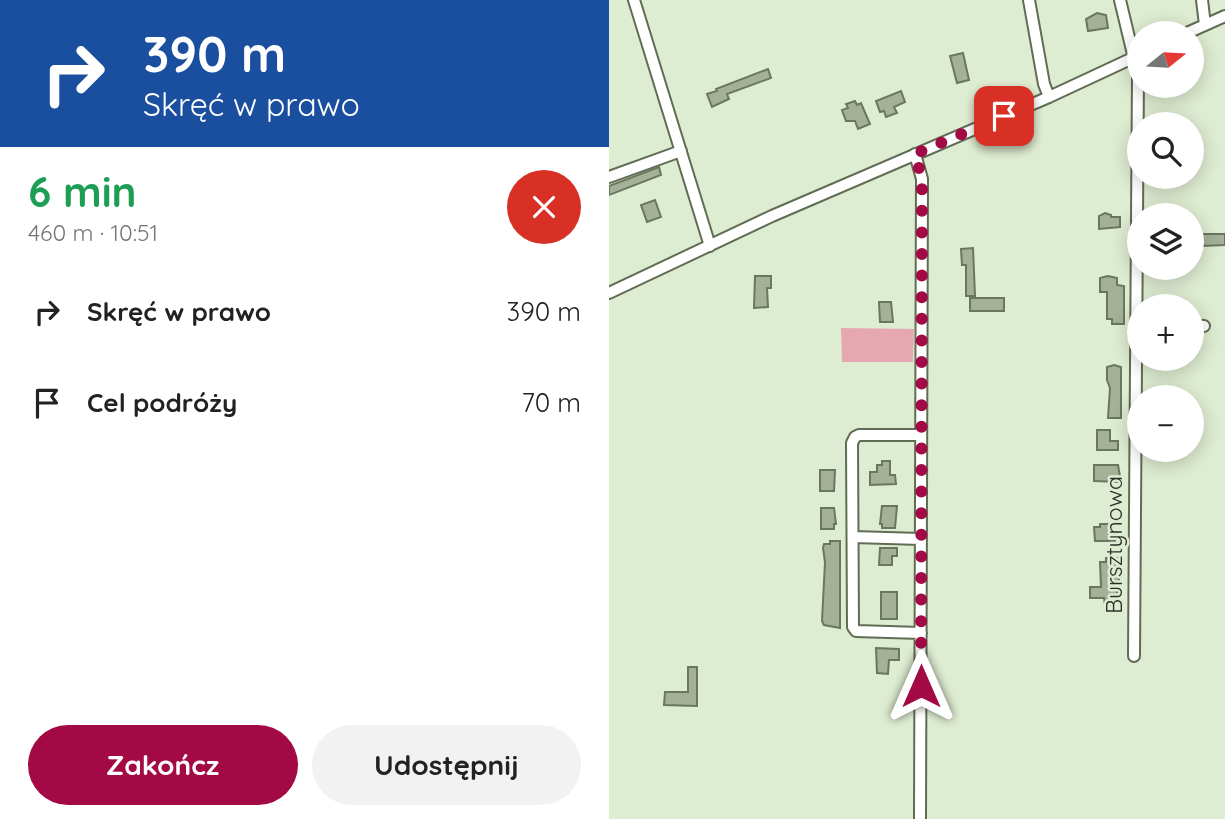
<!DOCTYPE html>
<html lang="pl">
<head>
<meta charset="utf-8">
<style>
  :root { --surface:#fff; --page:#f2f2f2; --text:#222; --muted:#767676; --accent:#a30944 }
  body { margin:0; font-family:Quicksand,sans-serif; background:var(--page); color:var(--text); height:100vh; display:flex; flex-direction:column; font-size:26px; white-space:nowrap }
  * { box-sizing:border-box; margin:0 }
  p { font-size:23px; color:var(--muted) }
  .icon { flex:none; width:38px; height:38px; fill:none; stroke:currentColor; stroke-width:2; stroke-linecap:round; stroke-linejoin:round }
  .map { position:relative; flex:1; overflow:hidden }
  .sheet { display:flex; flex-direction:column; background:var(--surface); width:609px }
  .sheet>* { flex:none }
  .guide { background:#1a4fa0; color:#fff; overflow:hidden }
  .needle { width:46px; rotate:72deg }
  .controls { position:absolute; left:518px; top:21px; display:grid; gap:14px }
  .controls a { display:grid; place-items:center; width:77px; height:77px; border-radius:50%; background:var(--surface); box-shadow:0 4px 18px #0003; font-size:35px }
  .pin { position:absolute; display:grid; place-items:center; width:60px; height:60px; color:#fff; margin:-30px; border-radius:14px; box-shadow:0 4px 10px #0006 }
  .me { position:absolute; width:77px; margin:-38px; rotate:0deg; stroke-linejoin:round; filter:drop-shadow(0 0 5px #0008) }
  .turn { display:flex; align-items:center; gap:24px; height:147px; padding:0 28px; font-size:32px }
  .turn .icon { width:91px; height:91px; stroke-width:2.5 }
  .turn b { display:block; font-size:49px; line-height:60px }
  .round { display:grid; place-items:center; flex:none; width:74px; height:74px; border-radius:37px; background:var(--page) }
  .summary { display:flex; align-items:center; justify-content:space-between; height:119px; padding:0 28px }
  h1 { font-size:42px; font-weight:700; line-height:52px; color:#1e9e55 }
  .button { display:flex; gap:14px; margin-top:auto; padding:14px 28px }
  .button a { flex:1; height:80px; border-radius:42px; background:var(--accent); color:#fff; font-size:28px; font-weight:700; line-height:80px; text-align:center }
  .button a+a { background:var(--page); color:var(--text) }
  ul { padding:0; list-style:none }
  li { display:flex; align-items:center; gap:21px; height:91px; padding:0 28px }
  li div { flex:1 }
  li b { display:block; font-size:26px }
  li em { font-style:normal }
  main { display:flex; flex:1; min-height:0 }
  .map>svg:first-child { display:block }
</style>
</head>
<body>
<main>
<section class="sheet">
<div class="guide">
<div class="turn"><svg class="icon" aria-label="right" viewBox="0 0 24 24"><path d="M7 20v-9h11M14 6l5 5-5 5"/></svg><div><b>390 m</b>Skręć w prawo</div></div>
</div>
<div class="summary"><div><h1>6 min</h1><p>460 m · 10:51</p></div><a class="round" style="background:#d93025;color:#fff"><svg class="icon" aria-label="close" viewBox="0 0 24 24"><path d="M6 6l12 12M18 6L6 18"/></svg></a></div>
<ul>
<li><svg class="icon" aria-label="right" viewBox="0 0 24 24"><path d="M7 20v-9h11M14 6l5 5-5 5"/></svg><div><b>Skręć w prawo</b></div><em>390 m</em></li>
<li><svg class="icon" aria-label="arrive" viewBox="0 0 24 24"><path d="M6 21V4h12l-3 4 3 4H6"/></svg><div><b>Cel podróży</b></div><em>70 m</em></li>
</ul>
<div class="button"><a>Zakończ</a><a>Udostępnij</a></div>
</section>
<div class="map">
<svg width="616" height="819" viewBox="0 0 616 819">
  <rect width="100%" height="100%" fill="#deecd1"/>
  <path fill="#e5a8b2" d="M232,328l73,1 -1,33h-71z"/>
  <path fill="#a4b197" stroke="#6a775f" stroke-width="2" d="M488,13l9,2 2,13 -20,3 -2,-12z
    M354,53l6,27 -12,3 -7,-27z
    M159,69l3,9 -44,16 2,5 -17,8 -5,-13 10,-3 -1,-2z
    M292,91l4,11 -11,5 3,6 -11,4 -2,-6 -4,1 -4,-11z
    M246,101l2,4 4,-2 9,21 -12,5 -3,-8h-9l-4,-11 6,-2 -2,-4z
    M50,167l2,8 -52,20v-9z
    M46,200l6,17 -14,5 -6,-17z
    M496,213l6,2v2h9v10l-21,2v-13z
    M592,234h24v11l-23,1z
    M364,248l2,48h-9v-31h-4l-1,-16z
    M146,276h16v12h-4l1,19 -14,1z
    M499,276l9,2v7l7,1v38h-12v-5h-5v-27h-7v-14z
    M361,298h34v13h-34z
    M270,302h12l2,20h-13z
    M505,365l7,2v51h-13l2,-30 -3,-8v-13z
    M488,430h13v11h8v9h-21z
    M273,461h8v14h5l1,9 -26,1v-13h7v-7h5z
    M485,465h24l3,17 -27,-1z
    M211,470h15l-1,21h-14z
    M273,506h15l-2,22h-13v-4h-2z
    M212,508h13l2,16h-2v5h-13z
    M491,524h12l3,17h-20l-1,-14h6z
    M221,541h10v87l-16,-3 -2,-4 3,-59 -2,-14 1,-4h6z
    M271,548h17v8h-5v9h-13z
    M497,558h11l1,9h3l-6,38h-10l-1,-7h-14v-11h11l-1,-25h6z
    M272,592h16v27h-16z
    M267,648l23,1v11h-10l-1,14 -11,-1z
    M79,667h9v39l-33,-1 1,-13h23z"/>
  <g fill="none" stroke-linecap="round" stroke-linejoin="round">
    <defs>
      <path id="minor" d="M25,0l76,246
        M420,0l15,84 5,13
        M511,0l18,75 -4,581
        M593,0l3,25
        M578,33l38,-17
        M306,154l7,25 -2,640
        M0,177l72,-26
        M0,293l163,-77 277,-119 88,-41
        M583,325l12,1
        M244,537l68,2
        M312,633l-65,-2 -3,-4 -1,-184 3,-6 4,-2h62"/>
    </defs>
    <use href="#minor" stroke="#606d55" stroke-width="14"/>
    <use href="#minor" stroke="#fff" stroke-width="10"/>
  </g>
  <g fill="none" stroke-linecap="round" stroke-linejoin="round">
    <path stroke="#a30944" stroke-width="12" stroke-dasharray="0 21.6" d="M312,686l1,-507 -7,-25 89,-38"/>
  </g>
  <g text-anchor="middle" stroke-width="5" stroke-linejoin="round" paint-order="stroke">
    <g font-size="23" fill="#2c3127" stroke="#deecd1">
      <text transform="translate(505 545) rotate(-90)" y="8">Bursztynowa</text>
    </g>
  </g>
</svg>
<div class="controls">
<a><svg class="needle" viewBox="-14 -14 28 28"><path d="M0-13l5 13h-10z" fill="#e53935"/><path d="M0 13l5-13h-10z" fill="#767676"/></svg></a>
<a><svg class="icon" aria-label="search" viewBox="0 0 24 24"><circle cx="10" cy="10" r="6"/><path d="M15 15l6 6"/></svg></a>
<a><svg class="icon" aria-label="layers" viewBox="0 0 24 24"><path d="M12 4l9 5-9 5-9-5zM3 14l9 5 9-5"/></svg></a>
<a>+</a>
<a>−</a>
</div>
<div class="pin" style="left:395px;top:116px;background:#d93025"><svg class="icon" aria-label="arrive" viewBox="0 0 24 24"><path d="M6 21V4h12l-3 4 3 4H6"/></svg></div>
<svg class="me" style="left:312px;top:686px" viewBox="-20 -20 40 40"><path d="M0-17L14 15 0 8-14 15z" fill="#a30944" stroke="#fff" stroke-width="4"/></svg>
</div>
</main>
</body>
</html>
